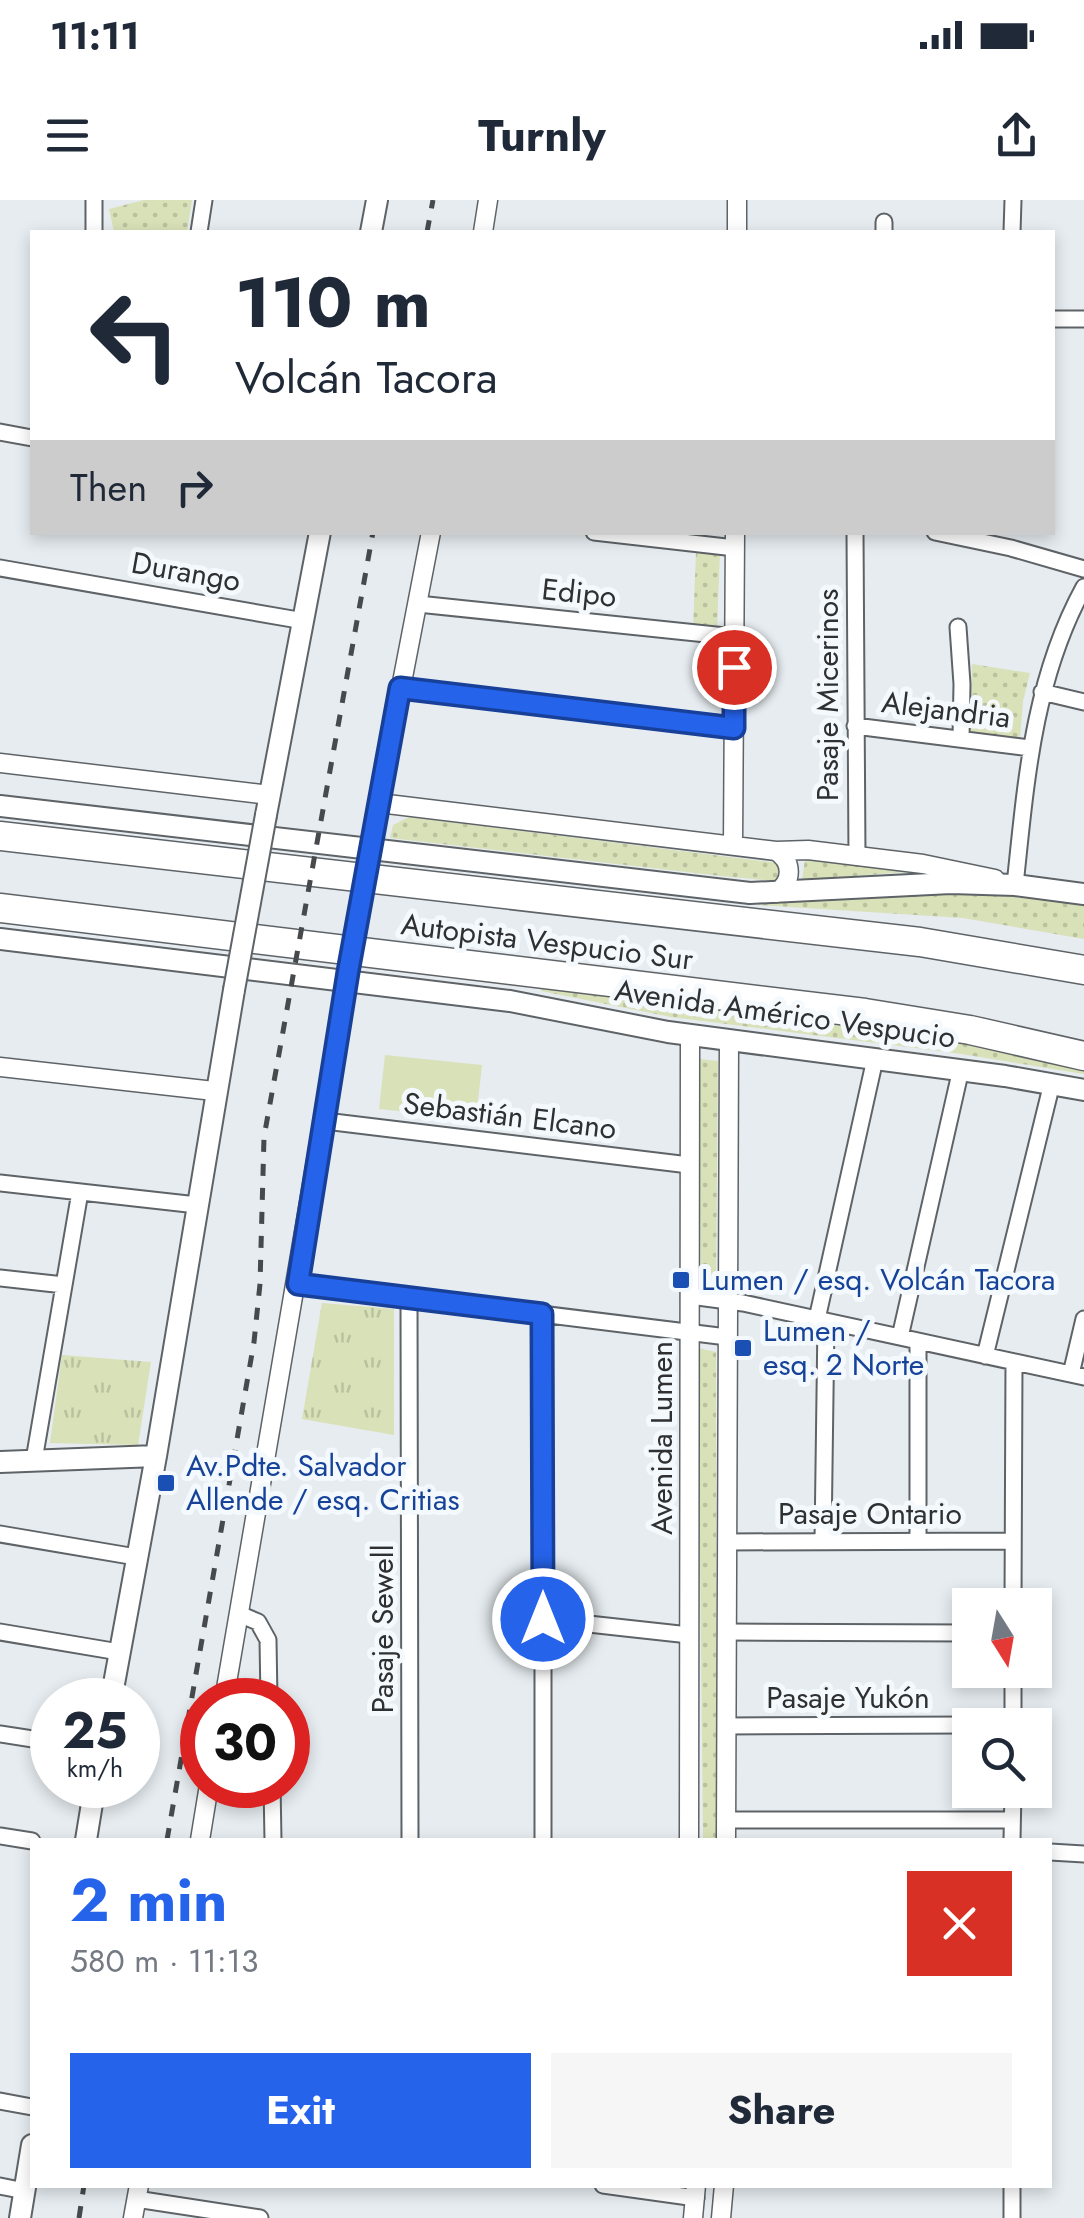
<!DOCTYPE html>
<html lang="en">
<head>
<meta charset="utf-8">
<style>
  :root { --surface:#fff; --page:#f6f6f7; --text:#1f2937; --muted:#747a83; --accent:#2563eb }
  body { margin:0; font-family:Jost,sans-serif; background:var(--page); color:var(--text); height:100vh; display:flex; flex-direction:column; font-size:38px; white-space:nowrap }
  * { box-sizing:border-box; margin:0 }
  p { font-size:32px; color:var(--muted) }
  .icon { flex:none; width:55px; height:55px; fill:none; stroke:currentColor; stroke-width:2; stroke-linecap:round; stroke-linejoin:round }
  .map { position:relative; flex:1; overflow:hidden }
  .panel { position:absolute; left:30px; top:1638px; width:1022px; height:350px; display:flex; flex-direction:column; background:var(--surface); border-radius:0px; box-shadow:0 5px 15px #0003 }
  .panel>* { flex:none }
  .top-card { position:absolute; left:30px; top:30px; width:1025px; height:305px; border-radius:0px; box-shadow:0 5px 15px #0003; background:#fff; color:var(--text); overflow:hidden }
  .needle { width:65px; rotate:169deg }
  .tools { position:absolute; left:952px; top:1388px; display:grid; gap:20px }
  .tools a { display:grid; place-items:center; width:100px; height:100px; border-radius:0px; background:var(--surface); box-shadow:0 5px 15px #0003; font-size:50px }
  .speed { position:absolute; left:30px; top:1478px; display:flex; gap:20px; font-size:50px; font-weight:700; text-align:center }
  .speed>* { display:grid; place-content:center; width:130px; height:130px; border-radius:50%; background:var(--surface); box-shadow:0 5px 15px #0003; line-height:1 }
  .speed small { font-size:25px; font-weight:400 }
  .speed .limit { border:15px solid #d22; background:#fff; color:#111 }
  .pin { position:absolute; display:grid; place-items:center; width:85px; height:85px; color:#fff; margin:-42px; border:5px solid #fff; border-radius:50%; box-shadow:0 2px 10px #0007 }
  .me { position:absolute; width:110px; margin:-55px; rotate:0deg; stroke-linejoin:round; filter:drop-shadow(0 0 8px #0008) }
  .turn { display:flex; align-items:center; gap:35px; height:210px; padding:0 40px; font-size:45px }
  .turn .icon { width:130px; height:130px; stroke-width:2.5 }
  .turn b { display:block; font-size:70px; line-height:85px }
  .then { display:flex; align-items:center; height:95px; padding:0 40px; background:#0003; gap:20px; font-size:38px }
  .round { display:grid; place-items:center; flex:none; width:105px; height:105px; border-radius:0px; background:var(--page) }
  .overview { display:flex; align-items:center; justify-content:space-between; height:170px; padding:0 40px }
  h1 { font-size:60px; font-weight:700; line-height:75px; color:var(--accent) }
  .button { display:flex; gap:20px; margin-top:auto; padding:20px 40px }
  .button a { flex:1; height:115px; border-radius:0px; background:var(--accent); color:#fff; font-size:40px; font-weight:700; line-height:115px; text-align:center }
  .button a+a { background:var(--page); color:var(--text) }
  .status { display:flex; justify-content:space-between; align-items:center; height:70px; padding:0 50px; background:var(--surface); direction:ltr }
  .status svg { height:28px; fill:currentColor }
  header { display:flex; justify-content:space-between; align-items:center; height:130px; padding:0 40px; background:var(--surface); font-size:45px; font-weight:700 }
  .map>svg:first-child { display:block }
</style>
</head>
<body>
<div class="status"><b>11:11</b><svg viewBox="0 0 49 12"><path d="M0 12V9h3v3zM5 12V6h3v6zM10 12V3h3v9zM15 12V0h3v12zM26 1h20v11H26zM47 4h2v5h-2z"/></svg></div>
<header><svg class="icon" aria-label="menu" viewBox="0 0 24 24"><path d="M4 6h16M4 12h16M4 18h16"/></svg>Turnly<svg class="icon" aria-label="share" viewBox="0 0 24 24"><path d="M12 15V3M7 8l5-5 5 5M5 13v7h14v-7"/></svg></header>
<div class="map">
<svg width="1084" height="2018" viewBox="0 0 1084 2018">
  <defs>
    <pattern id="grass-dots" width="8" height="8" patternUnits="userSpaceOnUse" patternTransform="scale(2.5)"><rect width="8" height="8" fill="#d9e1b8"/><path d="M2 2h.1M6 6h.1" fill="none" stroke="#bbc19f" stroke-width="1.8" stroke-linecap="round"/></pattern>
    <pattern id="park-tufts" width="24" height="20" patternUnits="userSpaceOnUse" patternTransform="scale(2.5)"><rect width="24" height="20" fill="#d9e1b8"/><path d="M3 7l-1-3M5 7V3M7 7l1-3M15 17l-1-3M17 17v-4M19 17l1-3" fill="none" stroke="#bbc19f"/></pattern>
  </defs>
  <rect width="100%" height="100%" fill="#e6ecf0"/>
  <path fill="url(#grass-dots)" d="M144,0h48l-5,32h-73l-5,-23z
    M696,352h24l-3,79 -24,-1z
    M972,464l58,9 -7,28 -3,38 -50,-7z
    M409,617l369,46 3,8 -5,10 -55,-5 -331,-38 3,-13z
    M805,659l103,13 -106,8z
    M919,691l165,10v38l-121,-21 -206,-13 3,-3z
    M542,784l394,49 148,33v8l-129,-21 -284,-36 -130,-26z
    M699,859l19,2 -2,218 -15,-1z
    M698,1148l18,4v488h-13z"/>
  <path fill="url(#park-tufts)" d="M322,1103l72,6v126l-92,-16z
    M62,1155l89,7 -13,83 -88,-2z"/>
  <path fill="#d9e1b8" d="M385,855l97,10 -6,54 -97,-10z"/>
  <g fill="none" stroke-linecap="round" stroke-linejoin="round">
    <defs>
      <path id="minor" d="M94,0v32
        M884,22v10
        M199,32l5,-32
        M1012,32l1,-32
        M1052,119h32
        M0,232l32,6
        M594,332l141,16
        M855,332l2,325
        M935,332l76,16 73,21
        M0,368l304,53
        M418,404l317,33
        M958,427l4,57 -1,55
        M400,488l334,40
        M1042,492l42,10
        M855,526l175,22
        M1015,685c11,-103 18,-205 69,-298
        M325,921l364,44
        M0,983l197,22
        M0,1078l64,7
        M298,1084l429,53
        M690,1096l53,7 341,74
        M409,1097l1,543
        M543,1114v526
        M817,1119l58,-260
        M900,1137l61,-268
        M918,1141v200
        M985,1156l67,-273
        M1071,1174l13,-55
        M34,1260l46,-268
        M0,1334l136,23
        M823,1341l3,-220
        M727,1342l286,-1
        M1013,1405l1,-243
        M239,1414l19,8 10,18 1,60
        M543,1419l146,16
        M0,1432l119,20
        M727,1432l243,1
        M1013,1525v-55
        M727,1526l243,-1
        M0,1534l52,8
        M272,1585l1,55
        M726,1620h286
        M0,1636l32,5
        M1012,1640l1,-50
        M1050,1652l34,2
        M0,1901l32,6
        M603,1985l93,13
        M0,1986l25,5
        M136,1999l124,19
        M1012,2018v-33"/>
      <path id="tertiary" d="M483,32l5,-32
        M737,32v-32
        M0,563l270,32
        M379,603l397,48 32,-1 115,14 72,15
        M377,612l54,-280
        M733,645l2,-313
        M776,651c17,11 17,30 0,42
        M0,867l214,24
        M224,1500l118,-690
        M200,1640l9,-55
        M689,1640l1,-804
        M726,1640l3,-800
        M133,2018l6,-33
        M693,2018l3,-33
        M721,2018l3,-33"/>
      <path id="secondary" d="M371,32l6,-32
        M0,606l750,87 201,-10 64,2 69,9
        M266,615l54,-283
        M0,739l510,62 158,31 337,44 79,14
        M0,1262l156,-6
        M111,1500l45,-244 78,-466
        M86,1640l9,-55
        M20,2018l12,-73"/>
      <path id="motorway" d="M0,636l920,106 164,28
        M0,708l865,105 105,17 114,26"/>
    </defs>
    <use href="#minor" stroke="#5e6367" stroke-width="19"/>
    <use href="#tertiary" stroke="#5e6367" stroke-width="21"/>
    <use href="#secondary" stroke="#5e6367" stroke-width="24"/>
    <use href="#motorway" stroke="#5e6367" stroke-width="31"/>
    <use href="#minor" stroke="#fff" stroke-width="15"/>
    <use href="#tertiary" stroke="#fff" stroke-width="18"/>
    <use href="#secondary" stroke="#fff" stroke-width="20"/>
    <use href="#motorway" stroke="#fff" stroke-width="28"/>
    <path stroke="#474a4c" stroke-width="5" stroke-dasharray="12 12" stroke-linecap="butt" d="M427,32l6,-32
      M167,1640l87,-498 6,-58 4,-147 109,-605
      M79,2018l5,-33"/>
    <defs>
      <path id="tertiary-bridge" d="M342,810l33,-189"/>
      <path id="secondary-bridge" d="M234,790l32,-175"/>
    </defs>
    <use href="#tertiary-bridge" stroke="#5e6367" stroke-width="21" stroke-linecap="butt"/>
    <use href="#secondary-bridge" stroke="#5e6367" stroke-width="24" stroke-linecap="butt"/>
    <use href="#tertiary-bridge" stroke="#fff" stroke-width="18"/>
    <use href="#secondary-bridge" stroke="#fff" stroke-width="20"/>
  </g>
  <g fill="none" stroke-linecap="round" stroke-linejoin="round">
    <defs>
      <path id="route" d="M543,1419l-1,-305 -244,-30 50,-312 52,-284 334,40v-61"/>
    </defs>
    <use href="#route" stroke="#184099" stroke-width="25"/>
    <use href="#route" stroke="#2563eb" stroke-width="18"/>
  </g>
  <g fill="#1a4fb4" stroke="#f4f9fd" stroke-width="4">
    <rect x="671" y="1070" width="20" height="20" rx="5"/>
    <rect x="733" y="1138" width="20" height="20" rx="5"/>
    <rect x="156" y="1273" width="20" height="20" rx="5"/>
  </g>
  <g text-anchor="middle" stroke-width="10" stroke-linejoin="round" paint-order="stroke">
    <g font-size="30" fill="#2e3032" stroke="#f4f9fd">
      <text transform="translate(186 372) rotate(10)" y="10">Durango</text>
      <text transform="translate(579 393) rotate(6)" y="10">Edipo</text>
      <text transform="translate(828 495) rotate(-90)" y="10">Pasaje Micerinos</text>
      <text transform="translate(946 510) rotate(7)" y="10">Alejandria</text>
      <text transform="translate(547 742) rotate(7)" y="10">Autopista Vespucio Sur</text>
      <text transform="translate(785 814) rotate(8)" y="10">Avenida Américo Vespucio</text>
      <text transform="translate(510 916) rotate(7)" y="10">Sebastián Elcano</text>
      <text transform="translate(662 1238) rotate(-90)" y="10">Avenida Lumen</text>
      <text x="870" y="1324">Pasaje Ontario</text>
      <text transform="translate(383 1429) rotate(-90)" y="10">Pasaje Sewell</text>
      <text x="848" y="1508">Pasaje Yukón</text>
    </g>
    <g font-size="30" fill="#164399" stroke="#f4f9fd" text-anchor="start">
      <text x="701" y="1090">Lumen / esq. Volcán Tacora</text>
      <text x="763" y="1141">Lumen /<tspan x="763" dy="34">esq. 2 Norte</tspan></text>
      <text x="186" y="1276">Av.Pdte. Salvador<tspan x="186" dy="34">Allende / esq. Critias</tspan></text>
    </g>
  </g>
</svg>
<div class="tools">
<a><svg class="needle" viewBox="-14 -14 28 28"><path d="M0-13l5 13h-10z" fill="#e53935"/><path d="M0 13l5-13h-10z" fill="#747a83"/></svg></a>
<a><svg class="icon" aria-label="search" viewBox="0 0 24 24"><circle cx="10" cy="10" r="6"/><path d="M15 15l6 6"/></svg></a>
</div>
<div class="speed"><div>25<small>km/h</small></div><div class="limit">30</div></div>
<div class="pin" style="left:734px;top:467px;background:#d93025"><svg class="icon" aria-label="arrive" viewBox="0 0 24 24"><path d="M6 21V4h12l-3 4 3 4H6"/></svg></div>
<svg class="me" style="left:543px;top:1419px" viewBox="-20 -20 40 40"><circle r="17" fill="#2563eb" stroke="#fff" stroke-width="3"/><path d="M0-11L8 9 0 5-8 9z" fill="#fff"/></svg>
<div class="top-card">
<div class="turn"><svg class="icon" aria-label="left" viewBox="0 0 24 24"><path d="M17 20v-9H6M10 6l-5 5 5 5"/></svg><div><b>110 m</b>Volcán Tacora</div></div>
<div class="then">Then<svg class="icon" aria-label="right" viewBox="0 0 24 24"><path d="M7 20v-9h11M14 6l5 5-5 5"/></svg></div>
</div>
<section class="panel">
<div class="overview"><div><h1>2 min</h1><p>580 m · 11:13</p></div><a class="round" style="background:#d93025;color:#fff"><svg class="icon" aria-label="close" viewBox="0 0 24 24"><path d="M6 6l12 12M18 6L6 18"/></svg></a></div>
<div class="button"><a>Exit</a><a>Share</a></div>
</section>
</div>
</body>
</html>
